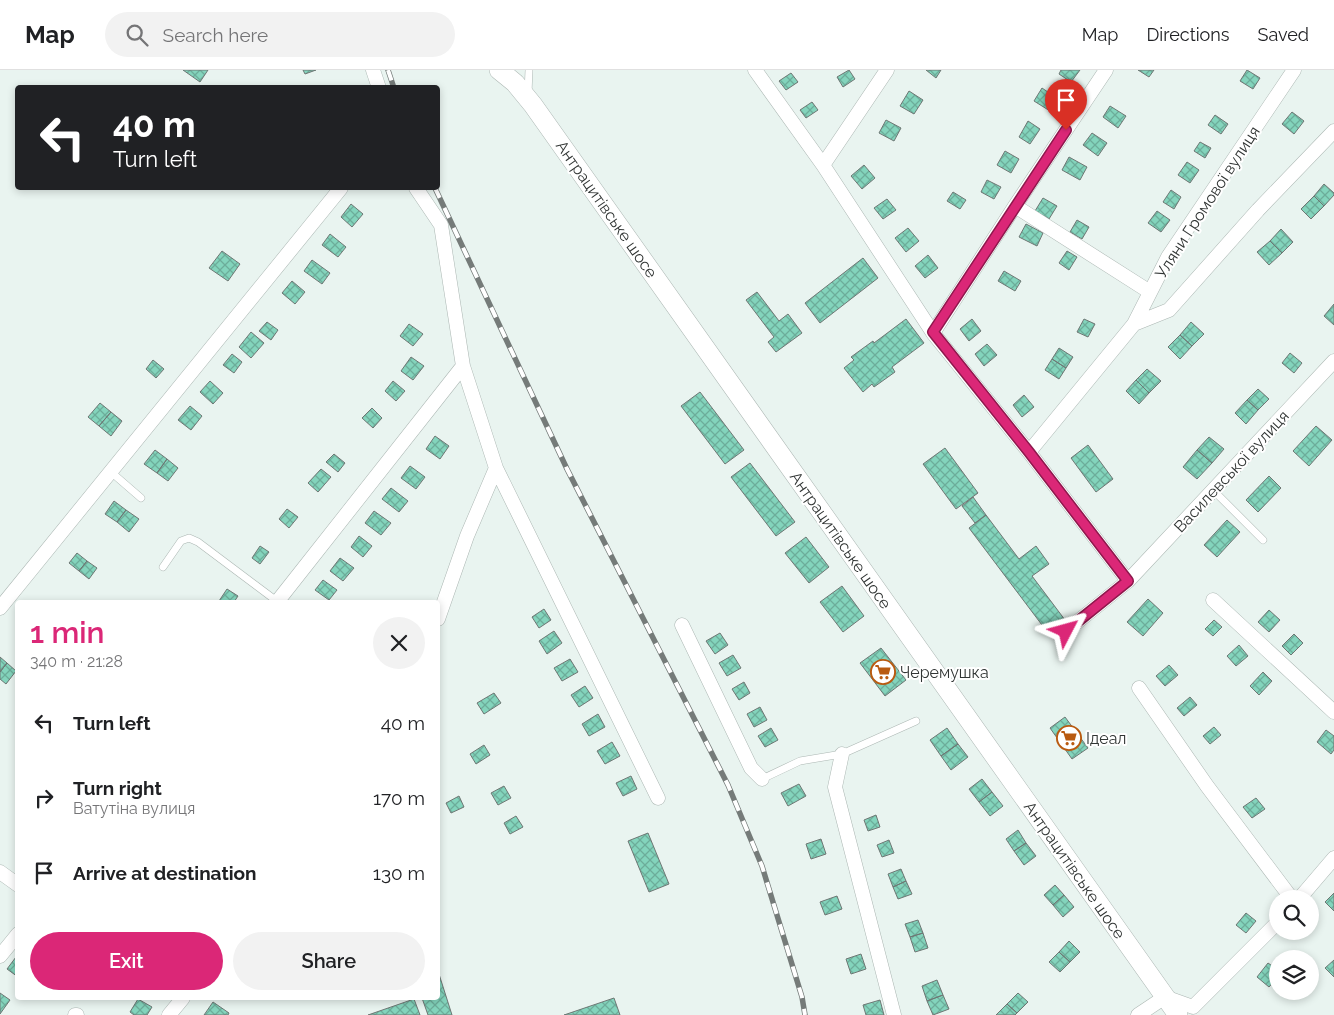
<!DOCTYPE html>
<html lang="en">
<head>
<meta charset="utf-8">
<style>
  :root { --surface:#fff; --page:#f2f2f2; --text:#202124; --muted:#757577; --line:#e0e0e0; --accent:#db2777 }
  body { margin:0; font-family:Raleway,sans-serif; background:var(--page); color:var(--text); height:100vh; display:flex; flex-direction:column; font-size:19px; white-space:nowrap }
  * { box-sizing:border-box; margin:0 }
  p { font-size:16px; color:var(--muted) }
  .icon { flex:none; width:28px; height:28px; fill:none; stroke:currentColor; stroke-width:2; stroke-linecap:round; stroke-linejoin:round }
  .map { position:relative; flex:1; overflow:hidden }
  .side { position:absolute; left:15px; top:530px; width:425px; height:400px; display:flex; flex-direction:column; background:var(--surface); border-radius:5px; box-shadow:0 2px 8px #0003 }
  .side>* { flex:none }
  .banner { position:absolute; left:15px; top:15px; width:425px; height:105px; border-radius:5px; box-shadow:0 2px 8px #0003; background:#202124; color:#fff; overflow:hidden }
  .buttons { position:absolute; left:1269px; top:820px; display:grid; gap:10px }
  .buttons a { display:grid; place-items:center; width:50px; height:50px; border-radius:50%; background:var(--surface); box-shadow:0 2px 8px #0003; font-size:25px }
  .pin { position:absolute; display:grid; place-items:center; width:42px; height:42px; color:#fff; margin:-51px -21px; border-radius:50% 50% 50% 0; rotate:-45deg; box-shadow:0 0 5px #0007 }
  .pin .icon { rotate:45deg }
  .me { position:absolute; width:55px; margin:-28px; rotate:51deg; stroke-linejoin:round; filter:drop-shadow(0 0 4px #0008) }
  .turn { display:flex; align-items:center; gap:18px; height:105px; padding:0 15px; font-size:22px }
  .turn .icon { width:65px; height:65px; stroke-width:2.5 }
  .turn b { display:block; font-size:35px; line-height:42px }
  .round { display:grid; place-items:center; flex:none; width:52px; height:52px; border-radius:26px; background:var(--page) }
  .head { display:flex; align-items:center; justify-content:space-between; height:85px; padding:0 15px }
  h1 { font-size:30px; font-weight:600; line-height:38px; color:var(--accent) }
  .cta { display:flex; gap:10px; margin-top:auto; padding:10px 15px }
  .cta a { flex:1; height:58px; border-radius:30px; background:var(--accent); color:#fff; font-size:20px; font-weight:600; line-height:58px; text-align:center }
  .cta a+a { background:var(--page); color:var(--text) }
  ul { padding:0; list-style:none }
  li { display:flex; align-items:center; gap:15px; height:75px; padding:0 15px }
  li div { flex:1 }
  li b { display:block; font-size:19px }
  li em { font-style:normal }
  header { display:flex; align-items:center; gap:30px; box-sizing:border-box; height:70px; padding:0 25px; background:var(--surface); border-bottom:1px solid var(--line) }
  header strong { font-size:24px }
  nav { display:flex; gap:28px; margin-inline-start:auto; font-size:18px }
  .search { width:350px; height:45px; background:var(--page); display:flex; align-items:center; gap:12px; box-sizing:border-box; padding:0 18px; border-radius:28px; color:var(--muted); font-size:19px }
  .map>svg:first-child { display:block }
</style>
</head>
<body>
<header>
<strong>Map</strong>
<div class="search"><svg class="icon" aria-label="search" viewBox="0 0 24 24"><circle cx="10" cy="10" r="6"/><path d="M15 15l6 6"/></svg>Search here</div>
<nav><a>Map</a><a>Directions</a><a>Saved</a></nav>
</header>
<div class="map">
<svg width="1334" height="945" viewBox="0 0 1334 945">
  <defs>
    <pattern id="building-cross-hatch" width="8" height="8" patternUnits="userSpaceOnUse" patternTransform="scale(1.25)"><rect width="8" height="8" fill="#83d4bc"/><path d="M0 0l8 8M0 8l8-8" fill="none" stroke="#6cad9a"/></pattern>
  </defs>
  <rect width="100%" height="100%" fill="#e9f4f0"/>
  <path fill="url(#building-cross-hatch)" stroke="#6e7774" d="M183,0h25l-8,12z
    M303,0h13l-11,4z
    M849,0l6,9 -12,8 -6,-10z
    M926,0h15l-5,8z
    M1061,0h19l-9,12 -12,-8z
    M1138,0h16l-5,7z
    M1247,0l13,8 -7,11 -13,-8z
    M791,3l7,9 -12,8 -7,-9z
    M1042,18l16,11 -8,12 -16,-10z
    M909,21l14,9 -9,14 -14,-8z
    M812,32l6,8 -12,8 -6,-8z
    M1110,36l16,10 -8,12 -15,-11z
    M1292,42l12,9 -10,13 -12,-10z
    M1215,45l13,9 -7,10 -13,-9z
    M886,50l15,8 -7,13 -15,-8z
    M1028,51l12,8 -10,15 -11,-7z
    M1092,63l15,10 -9,13 -15,-11z
    M1200,72l11,6 -6,10 -11,-7z
    M1005,81l14,8 -8,14 -14,-8z
    M1069,87l18,10 -7,13 -18,-10z
    M1187,92l12,8 -9,13 -12,-8z
    M864,95l11,13 -13,11 -11,-13z
    M987,110l14,7 -7,12 -13,-7z
    M1324,114l10,9v2l-10,11 -10,-10z
    M1171,120l10,7 -7,12 -11,-7z
    M953,122l13,8 -6,9 -13,-8z
    M1314,126l10,10 -13,13 -10,-10z
    M1043,128l14,8 -8,13 -14,-8z
    M887,129l9,11 -13,9 -9,-11z
    M351,134l12,10 -11,13 -11,-10z
    M1157,141l13,9 -9,12 -13,-9z
    M1077,150l12,7 -7,12 -12,-7z
    M1026,154l17,9 -6,13 -18,-9z
    M908,158l11,13 -13,11 -11,-14z
    M1281,159l12,13 -11,11 -12,-12z
    M330,164l16,13 -8,10 -16,-12z
    M1270,171l12,12 -13,12 -12,-13z
    M222,181l18,13 -12,17 -19,-13z
    M1067,181l10,6 -8,13 -10,-7z
    M928,185l10,13 -13,10 -10,-12z
    M863,188l15,20 -58,45 -15,-20z
    M312,190l18,13 -8,11 -18,-13z
    M1004,201l17,10 -6,10 -17,-10z
    M292,211l13,11 -10,12 -13,-11z
    M757,222l22,29 9,-7 14,19 -26,19 -8,-10 6,-5 -28,-37z
    M1334,234v21l-10,-9z
    M906,249l18,24 -32,24 3,5 -21,15 -2,-3 -9,8 -19,-24 10,-8 -3,-3 22,-16 1,2z
    M972,249l9,12 -12,10 -9,-12z
    M1084,249l11,5 -7,13 -11,-5z
    M267,252l11,8 -7,10 -12,-9z
    M1191,252l13,12 -12,12 -12,-11z
    M409,254l14,10 -10,12 -13,-10z
    M251,262l13,11 -13,15 -12,-11z
    M1180,265l12,11 -12,13 -12,-12z
    M987,274l10,11 -13,11 -9,-12z
    M1059,278l14,9 -7,11 -14,-9z
    M1290,283l12,10 -8,10 -12,-10z
    M232,284l10,8 -8,11 -11,-8z
    M411,287l13,9 -11,14 -12,-9z
    M1052,289l14,9 -7,11 -14,-9z
    M153,290l11,9 -8,9 -10,-9z
    M1147,299l14,12 -12,12 -13,-13z
    M1136,310l13,13 -10,11 -13,-13z
    M210,311l13,12 -10,11 -13,-12z
    M393,311l12,10 -9,10 -11,-10z
    M1258,319l11,10 -11,11 -11,-10z
    M700,322l44,58 -19,14 -44,-58z
    M1024,325l10,12 -12,10 -9,-12z
    M1247,330l11,10 -12,14 -11,-11z
    M100,333l11,9 -12,14 -11,-9z
    M190,336l12,10 -11,14 -13,-10z
    M372,338l10,10 -9,10 -11,-10z
    M111,342l11,9 -11,15 -12,-10z
    M1316,356l16,14 -23,26 -16,-15z
    M435,366l14,10 -9,13 -14,-10z
    M1209,367l15,12 -12,14 -15,-13z
    M1088,375l25,34 -17,13 -25,-34z
    M945,378l33,45 -22,16 -33,-45z
    M155,380l12,9 -10,14 -13,-9z
    M1197,380l15,13 -15,16 -14,-12z
    M334,384l11,9 -7,9 -12,-10z
    M167,389l11,9 -10,13 -11,-8z
    M750,393l45,59 -19,14 -45,-59z
    M410,396l15,11 -9,12 -15,-11z
    M321,399l10,8 -13,15 -10,-9z
    M1269,406l12,12 -23,24 -12,-12z
    M391,418l17,13 -9,11 -17,-13z
    M973,427l13,18 -11,8 -13,-17z
    M114,431l12,9 -9,12 -12,-8z
    M287,439l11,8 -9,11 -10,-9z
    M126,440l13,9 -10,13 -12,-10z
    M374,441l17,12 -10,12 -16,-12z
    M986,445l33,44 17,-13 13,18 -17,12 33,44 -17,13 -79,-105z
    M1227,450l13,12 -23,25 -13,-12z
    M359,466l13,10 -9,11 -12,-10z
    M806,467l23,30 -20,16 -24,-30z
    M260,476l9,6 -9,12 -8,-6z
    M77,483l10,8 -8,10 -10,-8z
    M340,488l14,10 -11,13 -13,-10z
    M87,491l10,7 -8,11 -10,-8z
    M323,510l14,10 -8,10 -14,-10z
    M842,516l22,30 -21,16 -23,-30z
    M227,519l11,7 -4,6 -15,-1z
    M1148,529l15,14 -20,23 -16,-14z
    M544,539l7,11 -12,8 -7,-11z
    M1269,540l11,10 -11,12 -11,-10z
    M1214,550l8,7 -9,9 -8,-7z
    M554,561l8,12 -15,11 -8,-13z
    M720,563l8,12 -13,9 -9,-13z
    M1294,564l9,9 -12,12 -9,-9z
    M1239,575l9,11 -12,10 -9,-10z
    M881,578l25,32 -21,16 -25,-33z
    M733,585l8,13 -14,8 -8,-13z
    M0,587l7,6 -7,9z
    M570,589l8,13 -16,9 -8,-13z
    M7,593l9,8 -10,13 -6,-5v-7z
    M1169,595l9,10 -13,11 -9,-10z
    M1263,602l9,9 -13,14 -9,-9z
    M744,612l6,11 -11,7 -7,-11z
    M585,616l8,12 -14,9 -8,-12z
    M494,623l7,10 -17,11 -7,-11z
    M1190,627l7,8 -13,11 -7,-8z
    M760,637l7,13 -13,7 -7,-13z
    M598,644l7,13 -16,9 -7,-12z
    M1065,647l23,31 -16,11 -22,-31z
    M1214,657l7,8 -11,9 -7,-8z
    M771,658l7,12 -13,7 -7,-11z
    M947,658l11,16 -17,12 -11,-16z
    M1326,660l8,6v14l-3,4 -14,-12z
    M612,672l8,14 -15,8 -8,-13z
    M958,674l10,13 -17,13 -10,-14z
    M484,675l6,10 -14,9 -6,-10z
    M631,706l6,13 -14,7 -7,-13z
    M982,709l10,13 -13,10 -10,-13z
    M799,714l7,12 -18,10 -7,-13z
    M504,716l7,12 -13,7 -7,-12z
    M992,722l11,14 -13,10 -11,-14z
    M459,726l5,11 -13,6 -5,-10z
    M1256,728l9,11 -13,9 -9,-11z
    M876,745l4,12 -12,4 -4,-11z
    M516,746l7,11 -13,7 -6,-11z
    M1018,760l8,13 -12,8 -8,-12z
    M648,763l21,51 -20,8 -21,-51z
    M821,769l5,15 -15,5 -5,-15z
    M889,770l5,13 -12,4 -5,-12z
    M1026,773l10,13 -12,9 -10,-14z
    M901,799l5,12 -13,6 -5,-13z
    M906,811l6,13 -14,5 -5,-12z
    M1055,815l9,10 -11,10 -9,-10z
    M1334,823v18l-9,-9z
    M1064,825l10,12 -11,10 -10,-12z
    M837,826l5,13 -17,6 -5,-13z
    M1246,843l10,8 -10,12 -10,-8z
    M918,850l5,13 -13,4 -5,-13z
    M923,863l5,15 -13,4 -5,-15z
    M1069,871l11,11 -10,10 -11,-10z
    M1059,882l11,10 -10,10 -11,-10z
    M861,884l5,15 -15,5 -5,-15z
    M16,887l2,1v19l-11,-8z
    M1334,890v17l-9,-9z
    M1268,893l10,7v7l-9,10 -12,-10z
    M438,901l14,44h-24l-6,-17h16z
    M937,910l6,15 -16,6 -5,-15z
    M0,923l10,7 -10,14z
    M1018,923l10,9 -11,11 -10,-9z
    M943,925l6,14 -16,6 -6,-14z
    M614,928l6,17h-56z
    M138,929l14,8 -5,8h-13l-4,-3z
    M414,929l6,16h-52z
    M880,930l4,15h-18l-3,-10z
    M213,932l16,11 -1,2h-24z
    M1007,934l10,9 -2,2h-19z"/>
  <g fill="none" stroke-linecap="round" stroke-linejoin="round">
    <defs>
      <path id="lane" d="M528,23l1,-23
        M111,402l30,26
        M1213,420l50,50
        M163,497l18,-26 8,-3 9,4 80,60
        M762,709l38,-18 42,-7 74,-33"/>
      <path id="street" d="M373,0l6,18
        M755,0l68,95 110,168 96,119 99,129 -62,50
        M823,95l64,-95
        M416,118l25,37 22,141 33,102 -29,68 -29,83
        M1015,136l135,86
        M1134,254l35,-14 89,-100 76,-79
        M933,263l82,-127 91,-136
        M1029,382l105,-128 34,-67 126,-187
        M496,398l162,330
        M1128,511l206,-220
        M1213,530l121,112
        M277,532l186,-236
        M0,538l341,-420
        M682,555l69,143 11,11
        M1139,618l68,98 85,113
        M842,684l-7,33 59,228
        M0,802l18,13
        M1299,829l35,-41
        M0,886l18,-22
        M75,945h2
        M169,945l14,-17
        M1138,945l27,-18 28,10 85,-85"/>
      <path id="secondary" d="M499,0l16,13 18,22 645,910"/>
    </defs>
    <use href="#lane" stroke="#acb7b3" stroke-width="8"/>
    <use href="#street" stroke="#acb7b3" stroke-width="15"/>
    <use href="#secondary" stroke="#acb7b3" stroke-width="20"/>
    <use href="#lane" stroke="#fff" stroke-width="7"/>
    <use href="#street" stroke="#fff" stroke-width="14"/>
    <use href="#secondary" stroke="#fff" stroke-width="19"/>
    <defs>
      <path id="rail" d="M388,0l6,18
        M435,118l132,281 161,316 34,81 40,131 3,18"/>
    </defs>
    <use href="#rail" stroke="#757b79" stroke-width="5.5"/>
    <use href="#rail" stroke="#fff" stroke-width="4" stroke-dasharray="11" stroke-linecap="butt"/>
  </g>
  <g fill="none" stroke-linecap="round" stroke-linejoin="round">
    <defs>
      <path id="route" d="M1066,60l-133,202 96,120 99,129 -62,50"/>
    </defs>
    <use href="#route" stroke="#8e194d" stroke-width="12"/>
    <use href="#route" stroke="#db2777" stroke-width="9"/>
  </g>
  <defs>
    <symbol id="supermarket-ring" viewBox="-11 -11 22 22"><circle r="9.5" fill="#fff" stroke="#b95a10" stroke-width="1.5"/><path d="M-6-5.5h2.5l.6 2H6L4.5 2H-2.5L-4.4-4H-6ZM-1.5 3.2a1.3 1.3 0 1 0 .1 0ZM3 3.2a1.3 1.3 0 1 0 .1 0Z" fill="#b95a10"/></symbol>
  </defs>
  <g fill-rule="evenodd">
    <use href="#supermarket-ring" x="869" y="588" width="28" height="28"/>
    <use href="#supermarket-ring" x="1055" y="654" width="28" height="28"/>
  </g>
  <g text-anchor="middle" stroke-width="4" stroke-linejoin="round" paint-order="stroke">
    <g font-size="16" fill="#313534" stroke="#fff">
      <text transform="translate(1207 132) rotate(-57)" y="6">Уляни Громової вулиця</text>
      <text transform="translate(607 139) rotate(55)" y="6">Антрацитівське шосе</text>
      <text transform="translate(1231 401) rotate(-47)" y="6">Василевської вулиця</text>
      <text transform="translate(841 470) rotate(55)" y="6">Антрацитівське шосе</text>
      <text transform="translate(1075 800) rotate(55)" y="6">Антрацитівське шосе</text>
    </g>
    <g font-size="16" fill="#313534" stroke="#fff" text-anchor="start">
      <text x="900" y="608">Черемушка</text>
      <text x="1086" y="674">Ідеал</text>
    </g>
  </g>
</svg>
<div class="buttons">
<a><svg class="icon" aria-label="search" viewBox="0 0 24 24"><circle cx="10" cy="10" r="6"/><path d="M15 15l6 6"/></svg></a>
<a><svg class="icon" aria-label="layers" viewBox="0 0 24 24"><path d="M12 4l9 5-9 5-9-5zM3 14l9 5 9-5"/></svg></a>
</div>
<div class="pin" style="left:1066px;top:60px;background:#d93025"><svg class="icon" aria-label="arrive" viewBox="0 0 24 24"><path d="M6 21V4h12l-3 4 3 4H6"/></svg></div>
<svg class="me" style="left:1066px;top:561px" viewBox="-20 -20 40 40"><path d="M0-17L14 15 0 8-14 15z" fill="#db2777" stroke="#fff" stroke-width="4"/></svg>
<div class="banner">
<div class="turn"><svg class="icon" aria-label="left" viewBox="0 0 24 24"><path d="M17 20v-9H6M10 6l-5 5 5 5"/></svg><div><b>40 m</b>Turn left</div></div>
</div>
<section class="side">
<div class="head"><div><h1>1 min</h1><p>340 m · 21:28</p></div><a class="round"><svg class="icon" aria-label="close" viewBox="0 0 24 24"><path d="M6 6l12 12M18 6L6 18"/></svg></a></div>
<ul>
<li><svg class="icon" aria-label="left" viewBox="0 0 24 24"><path d="M17 20v-9H6M10 6l-5 5 5 5"/></svg><div><b>Turn left</b></div><em>40 m</em></li>
<li><svg class="icon" aria-label="right" viewBox="0 0 24 24"><path d="M7 20v-9h11M14 6l5 5-5 5"/></svg><div><b>Turn right</b><p>Ватутіна вулиця</p></div><em>170 m</em></li>
<li><svg class="icon" aria-label="arrive" viewBox="0 0 24 24"><path d="M6 21V4h12l-3 4 3 4H6"/></svg><div><b>Arrive at destination</b></div><em>130 m</em></li>
</ul>
<div class="cta"><a>Exit</a><a>Share</a></div>
</section>
</div>
</body>
</html>
